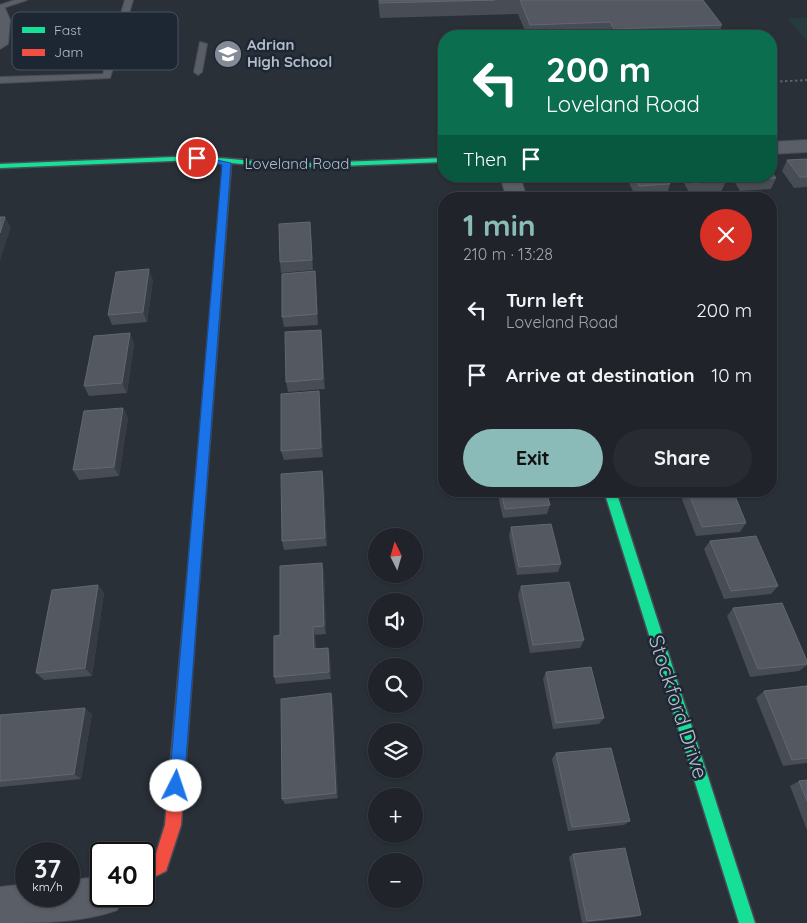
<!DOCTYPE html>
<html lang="en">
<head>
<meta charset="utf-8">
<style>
  :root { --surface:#20242a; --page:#282c32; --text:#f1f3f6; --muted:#a2a4a8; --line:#3d4147; --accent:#8bbbb9 }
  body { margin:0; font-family:Quicksand,sans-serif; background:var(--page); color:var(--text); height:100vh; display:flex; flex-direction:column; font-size:19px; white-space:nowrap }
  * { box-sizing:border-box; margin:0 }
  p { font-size:16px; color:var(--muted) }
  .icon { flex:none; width:28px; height:28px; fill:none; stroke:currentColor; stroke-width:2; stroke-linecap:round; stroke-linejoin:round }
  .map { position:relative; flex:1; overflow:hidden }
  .details { position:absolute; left:438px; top:192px; width:339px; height:305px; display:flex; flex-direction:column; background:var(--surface); border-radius:20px; box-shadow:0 1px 4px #0004,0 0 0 1px var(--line) }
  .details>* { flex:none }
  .banner { position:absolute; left:438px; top:30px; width:339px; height:152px; border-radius:20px; box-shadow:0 1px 4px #0004,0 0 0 1px var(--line); background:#0b6e4f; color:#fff; overflow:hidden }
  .needle { width:32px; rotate:355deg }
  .fabs { position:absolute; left:368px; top:528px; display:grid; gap:10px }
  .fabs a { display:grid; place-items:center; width:55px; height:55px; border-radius:50%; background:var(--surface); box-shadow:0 1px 4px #0004,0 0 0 1px var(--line); font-size:25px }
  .speed { position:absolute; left:15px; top:842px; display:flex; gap:10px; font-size:25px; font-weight:700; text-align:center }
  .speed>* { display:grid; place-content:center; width:65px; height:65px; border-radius:50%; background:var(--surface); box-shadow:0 1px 4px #0004,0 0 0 1px var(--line); line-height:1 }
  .speed small { font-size:12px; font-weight:400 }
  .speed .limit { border:2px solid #111; border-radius:8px; background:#fff; color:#111 }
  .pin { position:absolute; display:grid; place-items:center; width:42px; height:42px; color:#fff; margin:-21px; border:2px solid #fff; border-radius:50%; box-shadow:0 1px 5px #0007 }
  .me { position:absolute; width:55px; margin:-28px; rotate:4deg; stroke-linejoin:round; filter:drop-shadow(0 0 4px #0008) }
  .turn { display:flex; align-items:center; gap:18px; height:105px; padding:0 25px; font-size:22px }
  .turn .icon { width:65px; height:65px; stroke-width:2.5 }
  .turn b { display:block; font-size:35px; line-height:42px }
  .then { display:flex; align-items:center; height:48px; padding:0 25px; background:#0003; gap:10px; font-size:19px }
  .round { display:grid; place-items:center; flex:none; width:52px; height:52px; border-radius:26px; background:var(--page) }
  .head { display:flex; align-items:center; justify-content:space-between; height:85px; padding:0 25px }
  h1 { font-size:30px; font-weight:800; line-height:38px; color:var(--accent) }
  .cta { display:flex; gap:10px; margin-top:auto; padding:10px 25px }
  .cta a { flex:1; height:58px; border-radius:30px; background:var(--accent); color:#111; font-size:20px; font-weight:800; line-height:58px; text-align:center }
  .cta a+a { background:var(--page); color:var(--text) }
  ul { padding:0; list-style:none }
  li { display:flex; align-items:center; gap:15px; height:65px; padding:0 25px }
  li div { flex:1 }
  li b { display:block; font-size:19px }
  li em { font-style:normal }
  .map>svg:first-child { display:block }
</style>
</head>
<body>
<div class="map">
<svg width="807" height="923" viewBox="0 0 807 923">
  <rect width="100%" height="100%" fill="#2a3038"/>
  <path fill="#273a3e" d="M787,18h20v23z"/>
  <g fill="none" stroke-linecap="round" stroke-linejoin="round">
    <defs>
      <path id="lane" d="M15,0h12l-27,9v-4z
        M125,0h8l-23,78 -110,5v-6l103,-3z
        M449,33l10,3h-10z
        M200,42l7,2 -5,28 -4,3 -4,-3z"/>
      <path id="street" d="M0,6l5,2 5,12 -2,24 -8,5z
        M807,140v12l-37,2v-12z
        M500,176h20l7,23h-20z
        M101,877v19h22l-6,14c-35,13 -80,13 -117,13v-36l26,-3v12h43v-16z"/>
      <path id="fast" d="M197,156l92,8 155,-6v4l-155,6 -58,-5 -32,418 -2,4 -4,2 -4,-2 -2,-4 36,-418 -26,-3 -197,8v-4z
        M604,491h12l139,432h-16z"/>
      <path id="jam" d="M193,575l4,2 2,4 -18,244 -15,46 -22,11v-17l10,-5 11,-35 22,-244 2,-4z"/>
    </defs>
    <use href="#lane" stroke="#484c55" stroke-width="2"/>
    <use href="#street" stroke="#484c55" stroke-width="2"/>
    <use href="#fast" stroke="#484c55" stroke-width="3"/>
    <use href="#jam" stroke="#484c55" stroke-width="3"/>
    <path stroke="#5c6268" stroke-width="2" stroke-dasharray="2.5 2.5" stroke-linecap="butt" d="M770,82l37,-2"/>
    <use href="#lane" fill="#5a5e66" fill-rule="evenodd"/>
    <use href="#street" fill="#5a5e66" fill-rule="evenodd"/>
    <use href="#fast" fill="#16e098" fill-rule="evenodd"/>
    <use href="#jam" fill="#f24e42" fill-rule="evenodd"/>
  </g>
  <path fill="#474c55" d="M378,0h325l19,25 -4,11h-191l-9,-22 -138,4z
    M807,159v28l-13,1 -12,-17 5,-11z
    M628,176h38l4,8 -3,11 -31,2 -9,-18z
    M680,176h42l4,5 -5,11 -31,2z
    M731,176h39l6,2 -5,11 -31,2z
    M311,233l2,37 -32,3 -1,-11z
    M153,280l-6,42 -35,3 -4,-10z
    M316,282l2,43 -34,2 -2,-10z
    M130,333l4,11 -7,49 -38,3 -5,-10z
    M322,340l3,49 -37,3 -2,-10z
    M319,391l1,10 3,56 -39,3 -3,-9z
    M123,408l5,10 -9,58 -40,4 -6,-10z
    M322,471l2,9 3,66 -43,4 -2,-9z
    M497,491h49l4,14 -3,9 -44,4z
    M679,491h54l13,32 -6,9 -44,4z
    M511,527l50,37 -3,8 -41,3 -8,-39z
    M710,541l68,45 -7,8 -47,5 -20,-50z
    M322,563l2,8 2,63 -11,1 1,14 12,-1 2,8 1,23 -55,5 -2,-7 6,-42z
    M98,585l6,8 -12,83 -48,4 -8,-7z
    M521,586l63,54 -4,8 -50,5 -12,-58z
    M733,608l74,53v4l-8,6 -49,6 -23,-61z
    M546,672l58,46 -5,6 -46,5 -10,-50z
    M807,686v77l-24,3 -27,-68 8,-7z
    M331,693l2,7 5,98 -53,6 -3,-5z
    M92,714l-11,65 -81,8v-72z
    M556,753l74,68 -6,4 -56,6 -16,-72z
    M807,780v50l-17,-44 9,-5z
    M573,854l68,61 -6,2 -53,6 -13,-66z"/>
  <path fill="#373c44" d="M5,217l6,10 -11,34v-28z
    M310,222l1,11 2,37 -1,-10z
    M149,269l4,11 -6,42 -4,-10z
    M315,271l1,11 2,43 -1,-11z
    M321,330l1,10 3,49 -2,-10z
    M130,333l4,11 -7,49 -5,-10z
    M319,391l1,10 3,56 -2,-9z
    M123,408l5,10 -9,58 -5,-9z
    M322,471l2,9 3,66 -2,-8z
    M322,563l2,8 2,63 -2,-8z
    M98,585l6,8 -12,83 -7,-8z
    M313,627l2,8 1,22 -2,-8z
    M328,648l2,8 1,23 -2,-7z
    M331,693l2,7 5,98 -2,-5z
    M85,708l7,6 -11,65 -7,-5z"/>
  <path fill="#535861" stroke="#626872" d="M380,0h115l-115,3z
    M520,0h183l19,25 -108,4 -4,-7 -80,3z
    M807,159v18h-7l-13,-17z
    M770,170l6,8 -32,2 -2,-4h28z
    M634,176h32l4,8 -31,2z
    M690,176h32l4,5 -32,2z
    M0,217h5l-5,16z
    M310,222l2,38 -32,2 -1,-38z
    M149,269l-6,43 -35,3 8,-43z
    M315,271l2,43 -35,3v-43z
    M321,330l2,49 -37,3 -1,-50z
    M130,333l-8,50 -38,3 10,-50z
    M319,391l2,57 -40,3v-57z
    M123,408l-9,59 -41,3 11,-59z
    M322,471l3,67 -43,3 -1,-67z
    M501,491h45l4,14 -45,4z
    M688,491h45l13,32 -44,4z
    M551,524l10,40 -42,3 -8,-40z
    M756,536l22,50 -47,5 -21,-50z
    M322,563l2,63 -11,1 1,22 14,-1 1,24 -55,5v-41l6,-1v-69z
    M569,582l15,58 -51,5 -12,-59z
    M98,585l-13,83 -49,5 16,-83z
    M782,603l25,58v3l-49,5 -25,-61z
    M591,667l13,51 -48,5 -10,-51z
    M807,686v72l-15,2 -28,-69z
    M331,693l5,100 -54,6 -1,-100z
    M85,708l-11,66 -74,7v-66z
    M611,748l19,73 -58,6 -16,-74z
    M807,780v21l-8,-20z
    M625,848l16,67 -54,6 -14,-67z"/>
  <path fill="#1a73e8" stroke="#114b97" d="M197,156l34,7 -47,623 -2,5 -6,3 -5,-3 -2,-5 53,-621 -28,-5 -1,-2z"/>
  <defs>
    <symbol id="school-disc" viewBox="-11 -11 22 22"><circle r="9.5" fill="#848b96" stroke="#1d2633"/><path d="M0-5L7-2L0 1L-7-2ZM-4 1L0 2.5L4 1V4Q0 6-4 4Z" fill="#fff"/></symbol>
  </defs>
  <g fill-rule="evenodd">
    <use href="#school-disc" x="212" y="38" width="32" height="32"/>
  </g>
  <g text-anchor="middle" stroke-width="5" stroke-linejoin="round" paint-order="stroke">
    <g font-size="15" font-weight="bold" fill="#b4bcc9" stroke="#1d2633" text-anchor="start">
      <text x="247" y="50">Adrian<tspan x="247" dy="17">High School</tspan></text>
    </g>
    <g font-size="15" fill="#b4bcc9" stroke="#1d2633">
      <text x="297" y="169">Loveland Road</text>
    </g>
    <g font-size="21" fill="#b4bcc9" stroke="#1d2633">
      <text transform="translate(678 707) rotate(72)" y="7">Stockford Drive</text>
    </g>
  </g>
  <rect x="12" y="12" width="166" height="58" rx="8" fill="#1d2633" stroke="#4a5360" stroke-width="1"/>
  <rect x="22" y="27" width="23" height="6" fill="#16e098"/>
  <rect x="22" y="49" width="23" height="7" fill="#f24e42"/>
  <g font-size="14" fill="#b4bcc9">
    <text x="54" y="35">Fast</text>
    <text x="54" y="57">Jam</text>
  </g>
</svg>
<div class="fabs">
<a><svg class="needle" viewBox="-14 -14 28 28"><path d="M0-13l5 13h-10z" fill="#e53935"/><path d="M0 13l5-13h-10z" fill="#a2a4a8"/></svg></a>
<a><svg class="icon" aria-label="sound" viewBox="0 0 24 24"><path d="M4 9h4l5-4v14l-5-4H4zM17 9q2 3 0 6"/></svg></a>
<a><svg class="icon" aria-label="search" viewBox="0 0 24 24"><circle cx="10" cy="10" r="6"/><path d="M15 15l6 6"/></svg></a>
<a><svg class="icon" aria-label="layers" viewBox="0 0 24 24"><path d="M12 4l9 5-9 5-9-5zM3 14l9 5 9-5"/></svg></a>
<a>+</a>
<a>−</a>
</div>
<div class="speed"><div>37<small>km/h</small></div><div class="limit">40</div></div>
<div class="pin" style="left:197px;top:158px;background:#d93025"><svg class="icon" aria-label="arrive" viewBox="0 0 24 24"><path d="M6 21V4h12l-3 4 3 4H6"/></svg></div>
<svg class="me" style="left:176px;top:786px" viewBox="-20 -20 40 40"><circle r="19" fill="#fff"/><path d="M0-13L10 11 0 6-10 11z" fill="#1a73e8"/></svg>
<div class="banner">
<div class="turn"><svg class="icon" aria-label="left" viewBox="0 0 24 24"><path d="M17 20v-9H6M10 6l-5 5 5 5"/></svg><div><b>200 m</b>Loveland Road</div></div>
<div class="then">Then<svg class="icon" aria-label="arrive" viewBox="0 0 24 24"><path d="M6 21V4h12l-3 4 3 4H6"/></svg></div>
</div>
<section class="details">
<div class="head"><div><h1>1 min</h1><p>210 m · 13:28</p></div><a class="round" style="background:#d93025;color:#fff"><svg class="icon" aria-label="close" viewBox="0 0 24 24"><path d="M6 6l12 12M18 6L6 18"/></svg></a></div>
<ul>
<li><svg class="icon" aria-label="left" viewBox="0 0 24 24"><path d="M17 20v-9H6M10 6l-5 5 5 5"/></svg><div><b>Turn left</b><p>Loveland Road</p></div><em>200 m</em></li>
<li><svg class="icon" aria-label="arrive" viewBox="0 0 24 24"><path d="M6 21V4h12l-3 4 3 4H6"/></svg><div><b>Arrive at destination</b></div><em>10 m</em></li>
</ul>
<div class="cta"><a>Exit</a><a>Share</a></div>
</section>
</div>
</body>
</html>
